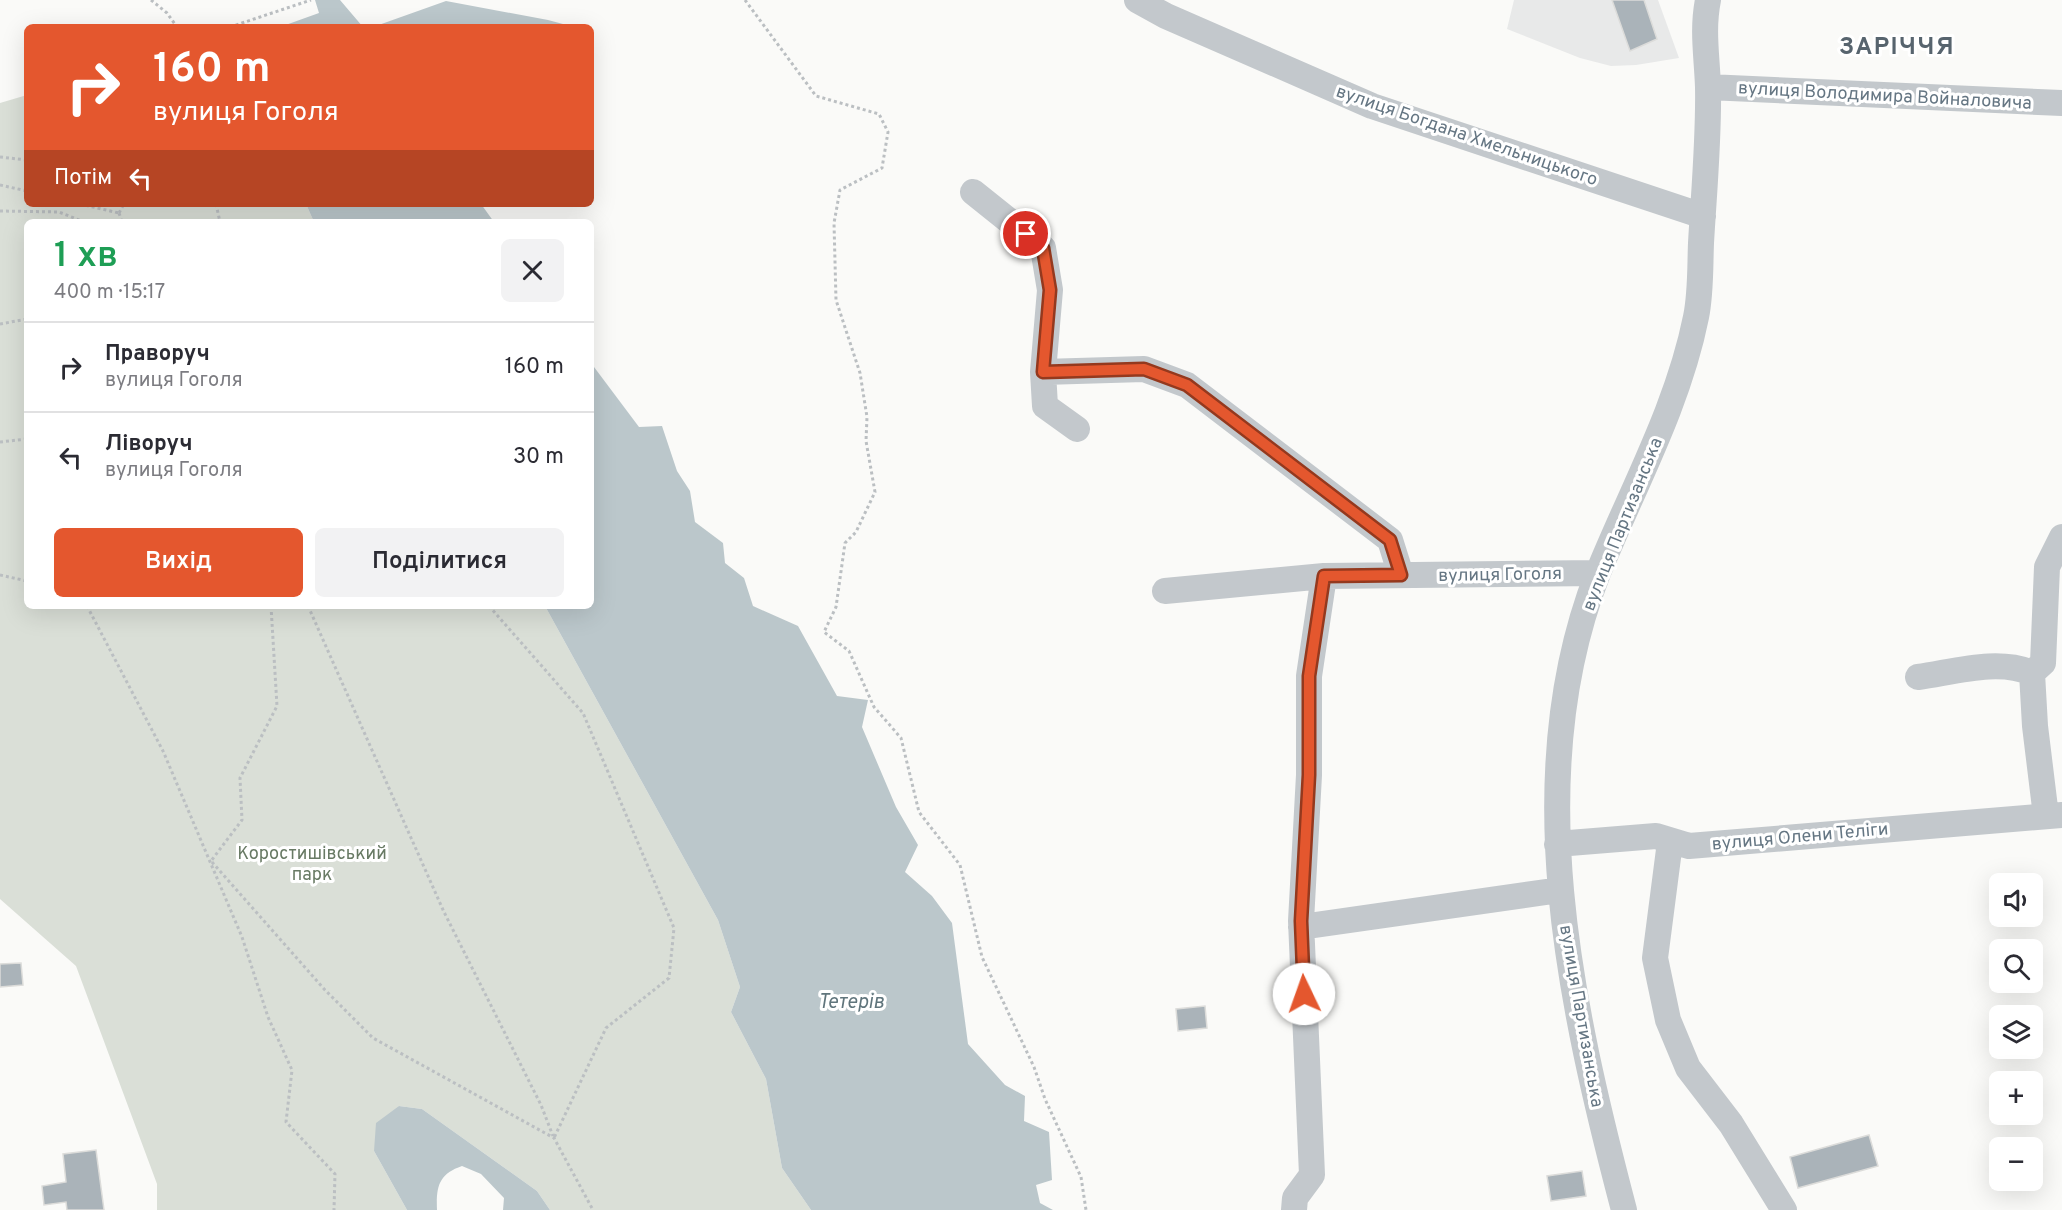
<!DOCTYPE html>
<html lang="uk">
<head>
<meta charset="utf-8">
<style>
  :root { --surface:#fff; --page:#f2f2f3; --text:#2b2b33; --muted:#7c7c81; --line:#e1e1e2; --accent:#e4572e }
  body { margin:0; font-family:Overpass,sans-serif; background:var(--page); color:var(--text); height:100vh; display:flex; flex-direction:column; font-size:22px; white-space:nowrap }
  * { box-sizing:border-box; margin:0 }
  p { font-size:20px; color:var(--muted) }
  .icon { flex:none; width:33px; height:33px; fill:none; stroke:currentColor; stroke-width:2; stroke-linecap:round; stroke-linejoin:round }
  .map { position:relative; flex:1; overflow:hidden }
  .side { position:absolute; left:24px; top:219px; width:570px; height:390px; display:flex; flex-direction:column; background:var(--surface); border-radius:9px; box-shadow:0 6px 24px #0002 }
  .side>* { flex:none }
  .top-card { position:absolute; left:24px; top:24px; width:570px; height:183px; border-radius:9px; box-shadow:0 6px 24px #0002; background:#e4572e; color:#fff; overflow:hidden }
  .tools { position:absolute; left:1989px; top:873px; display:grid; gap:12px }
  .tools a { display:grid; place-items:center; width:54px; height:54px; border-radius:9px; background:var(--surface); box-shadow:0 6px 24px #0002; font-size:30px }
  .pin { position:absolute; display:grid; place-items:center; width:51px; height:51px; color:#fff; margin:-26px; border:3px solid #fff; border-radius:50%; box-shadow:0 2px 6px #0007 }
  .me { position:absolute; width:66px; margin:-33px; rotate:357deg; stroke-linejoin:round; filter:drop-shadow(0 0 4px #0008) }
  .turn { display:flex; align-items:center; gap:21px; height:126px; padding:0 30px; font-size:27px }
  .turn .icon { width:78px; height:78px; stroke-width:2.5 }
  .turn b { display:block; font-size:42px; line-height:51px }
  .then { display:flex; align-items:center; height:57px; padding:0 30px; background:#0003; gap:12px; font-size:22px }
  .round { display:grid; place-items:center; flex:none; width:63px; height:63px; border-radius:9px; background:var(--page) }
  .overview { display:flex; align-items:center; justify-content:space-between; height:102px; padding:0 30px }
  h1 { font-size:36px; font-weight:600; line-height:45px; color:#1e9e55 }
  .button { display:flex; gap:12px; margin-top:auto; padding:12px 30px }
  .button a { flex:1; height:69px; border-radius:9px; background:var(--accent); color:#fff; font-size:24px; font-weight:600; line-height:69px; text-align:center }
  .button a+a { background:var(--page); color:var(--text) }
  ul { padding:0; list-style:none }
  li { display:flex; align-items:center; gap:18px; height:90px; padding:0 30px; border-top:2px solid var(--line) }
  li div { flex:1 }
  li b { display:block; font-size:22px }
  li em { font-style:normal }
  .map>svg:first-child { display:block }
</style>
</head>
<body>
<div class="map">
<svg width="2062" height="1210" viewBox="0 0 2062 1210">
  <rect width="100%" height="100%" fill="#fafaf8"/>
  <path fill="#e8e9e9" d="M1514,0h144l21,58 -43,7 -25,1 -31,-8 -73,-29z"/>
  <path fill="#dadfd7" d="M27,95v109h279l8,18h-287v384h518l173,314 22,67 -9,25 35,67 16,89 29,42h-261l-13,-19 -115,-82 -23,-3 -25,45 33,59h-250v-26l-81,-218 -76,-67v-796z"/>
  <path fill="#bbc7cb" d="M315,0h25l23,27h-83l39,-14z
    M446,1l102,19 15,4v3h-190z
    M306,204h175l13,18h-180z
    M591,363l48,64 23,-1 15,45 13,20 5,31 28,21 2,20 19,15 9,28 45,20 39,70 31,4 -6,27 34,80 22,38 -13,27 27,24 20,27 16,121 37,41 20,11 -1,25 25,11 3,48 -16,5 4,18 13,7h-242l-29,-42 -16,-89 -35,-67 9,-25 -22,-67 -173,-314h46z
    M399,1106l23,3 115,82 13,19h-47l1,-12 -23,-24 -19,-8c-23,8 -26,20 -25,44h-30l-33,-59 2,-28z"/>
  <path fill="#aab3b9" stroke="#dcdcda" stroke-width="1.5" d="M1612,0h32l13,39 -27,12z
    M21,963l2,22 -23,2v-23z
    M1205,1006l2,22 -29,3 -2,-22z
    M1869,1135l9,31 -80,22 -8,-31z
    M96,1150l8,60h-37l-1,-8 -22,3 -2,-19 24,-4 -3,-28z
    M1582,1171l4,25 -35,5 -4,-25z"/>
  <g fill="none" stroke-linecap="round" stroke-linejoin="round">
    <path stroke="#bbbfc2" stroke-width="3" stroke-dasharray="3 3" stroke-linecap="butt" d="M151,0l16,13 10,14
      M745,0l71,96 63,18 9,18 -6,36 -42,22 -6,33 2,77 24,73 7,44 -1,24 9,51 -19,40 -11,11 -9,64 -12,25 25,19 25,56 27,31 18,74 41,53 22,92 52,110 11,32 36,78 5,33
      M230,27l81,-27
      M0,157l27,3
      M0,185l27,6
      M80,204l39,9
      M216,204l4,18
      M0,211l59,1 25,10
      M119,213l5,-9
      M119,213l3,9
      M0,324l27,-5
      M0,442l27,-3
      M0,575l27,6
      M87,606l76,145 79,186 26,80 24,53 -6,52 49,52 -1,36
      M271,606l6,100 -37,72 2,42 -31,41 114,129 48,48 181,100 39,72
      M308,606l136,306 97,193 12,31
      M489,606l94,107 91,215 -5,50 -63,50 -52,110"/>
    <path stroke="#c3c8cc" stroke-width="26" d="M1137,0l29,16 206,90 331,110
      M1708,87l354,16
      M973,192l70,56 7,42 -7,82 101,-3 43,16 203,155 11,35
      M1043,372l2,34 32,23
      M1165,591l159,-15
      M2032,673l11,-10 4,-96 15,-30
      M1918,677c36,-5 80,-19 114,-4l3,53 11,90
      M1670,842l-15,116 13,62 20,48 43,56 53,86
      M1557,844l99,-8 33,10 373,-31
      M1301,927l259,-37
      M1294,1210l1,-12 17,-23 -11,-254 8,-146v-99l15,-100 274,-3
      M1624,1210c-53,-202 -106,-434 -26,-637 34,-84 80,-166 98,-256 5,-24 4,-50 5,-74 3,-52 8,-105 7,-156 -1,-30 -6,-57 0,-87"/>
  </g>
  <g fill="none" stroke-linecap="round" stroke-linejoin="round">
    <defs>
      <path id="route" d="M1026,234l17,14 7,42 -7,82 101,-3 43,16 203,155 11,35 -77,1 -15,100v99l-8,146 3,73"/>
    </defs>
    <use href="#route" stroke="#94391e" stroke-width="15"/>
    <use href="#route" stroke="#e4572e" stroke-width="10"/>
  </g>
  <g text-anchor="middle" stroke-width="6" stroke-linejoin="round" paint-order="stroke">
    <g font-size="18" fill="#657683" stroke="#fff">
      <text transform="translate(1885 95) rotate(3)" y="6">вулиця Володимира Войналовича</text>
      <text transform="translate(1467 135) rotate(19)" y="6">вулиця Богдана Хмельницького</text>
      <text transform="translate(1622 524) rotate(-68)" y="6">вулиця Партизанська</text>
      <text transform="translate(1500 574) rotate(-1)" y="6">вулиця Гоголя</text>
      <text transform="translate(1800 836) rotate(-5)" y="6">вулиця Олени Теліги</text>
      <text transform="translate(1582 1016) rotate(80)" y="6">вулиця Партизанська</text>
    </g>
    <g font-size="18" fill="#687a64" stroke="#fff">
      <text x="312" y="859">Коростишівський<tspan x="312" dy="21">парк</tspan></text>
    </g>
    <g font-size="20" font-style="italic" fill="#60757c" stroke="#fff">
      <text x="851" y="1008">Тетерів</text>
    </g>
    <g font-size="24" font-weight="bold" letter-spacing="1.5" fill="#57646e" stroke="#fff">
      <text x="1897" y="54">ЗАРІЧЧЯ</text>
    </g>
  </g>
</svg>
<div class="tools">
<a><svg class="icon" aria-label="sound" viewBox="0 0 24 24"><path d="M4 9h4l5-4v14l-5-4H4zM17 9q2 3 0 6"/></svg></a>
<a><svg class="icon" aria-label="search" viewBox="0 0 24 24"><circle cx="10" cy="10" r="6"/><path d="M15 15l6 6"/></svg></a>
<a><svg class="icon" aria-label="layers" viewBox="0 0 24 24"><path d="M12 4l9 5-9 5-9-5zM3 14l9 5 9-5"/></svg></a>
<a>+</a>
<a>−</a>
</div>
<div class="pin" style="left:1026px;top:234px;background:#d93025"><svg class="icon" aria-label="arrive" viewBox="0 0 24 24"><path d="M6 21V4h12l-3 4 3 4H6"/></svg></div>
<svg class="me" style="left:1304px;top:994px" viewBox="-20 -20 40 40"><circle r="19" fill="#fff"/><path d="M0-13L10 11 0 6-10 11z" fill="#e4572e"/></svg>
<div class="top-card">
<div class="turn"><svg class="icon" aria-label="right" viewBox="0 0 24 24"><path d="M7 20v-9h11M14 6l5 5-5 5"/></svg><div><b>160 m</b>вулиця Гоголя</div></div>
<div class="then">Потім<svg class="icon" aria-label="left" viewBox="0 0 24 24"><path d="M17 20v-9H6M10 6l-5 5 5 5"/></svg></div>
</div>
<section class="side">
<div class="overview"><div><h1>1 хв</h1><p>400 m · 15:17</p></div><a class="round"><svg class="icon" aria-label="close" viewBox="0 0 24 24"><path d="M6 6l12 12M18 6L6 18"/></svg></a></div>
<ul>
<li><svg class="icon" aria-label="right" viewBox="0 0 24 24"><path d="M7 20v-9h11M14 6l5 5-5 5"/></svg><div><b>Праворуч</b><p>вулиця Гоголя</p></div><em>160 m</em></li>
<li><svg class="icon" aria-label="left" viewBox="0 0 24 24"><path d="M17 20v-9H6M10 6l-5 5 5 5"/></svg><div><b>Ліворуч</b><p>вулиця Гоголя</p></div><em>30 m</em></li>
</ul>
<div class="button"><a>Вихід</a><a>Поділитися</a></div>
</section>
</div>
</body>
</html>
